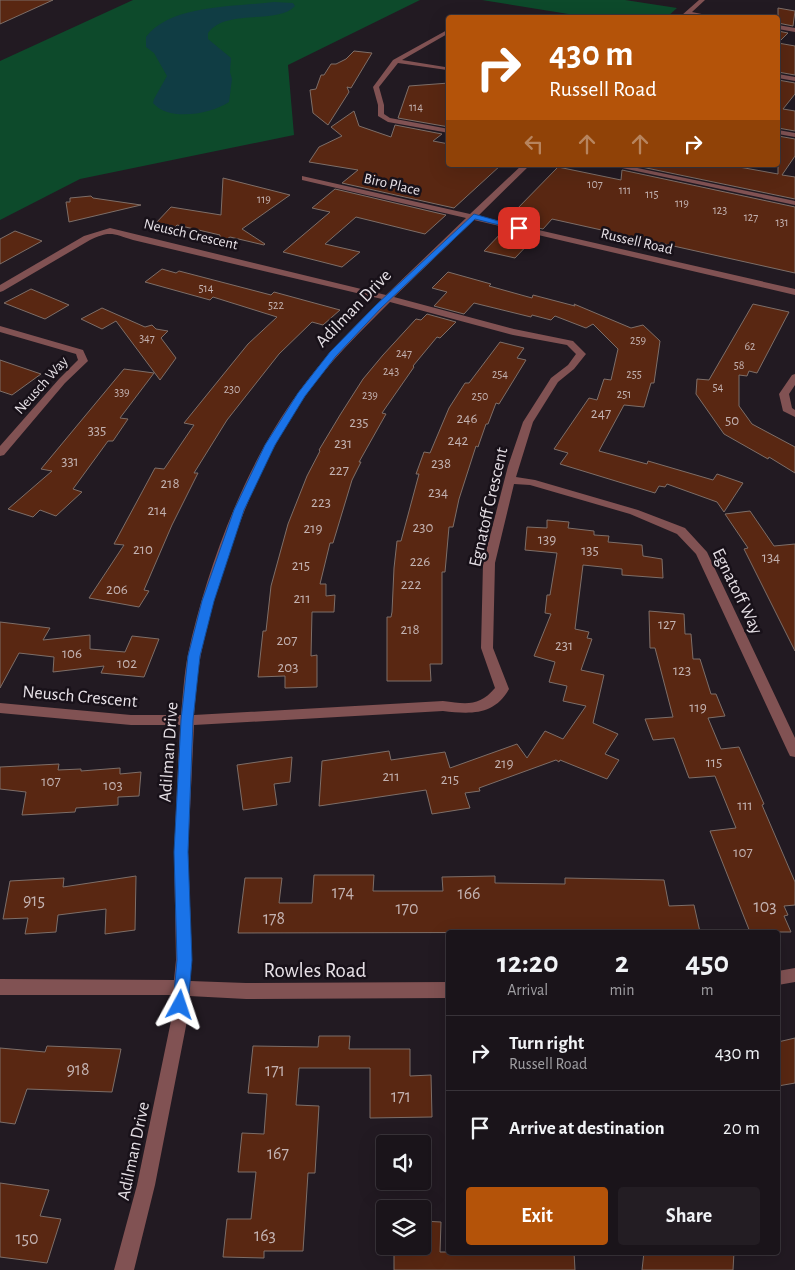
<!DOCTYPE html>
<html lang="en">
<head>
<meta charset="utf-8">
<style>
  :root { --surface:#1a141a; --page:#231d23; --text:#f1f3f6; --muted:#9f9ea2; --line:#383339; --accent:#b45309 }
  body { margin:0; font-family:"Alegreya Sans",sans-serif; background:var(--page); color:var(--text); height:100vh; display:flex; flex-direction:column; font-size:19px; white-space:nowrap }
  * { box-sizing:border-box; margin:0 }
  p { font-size:16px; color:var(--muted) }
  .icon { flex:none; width:28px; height:28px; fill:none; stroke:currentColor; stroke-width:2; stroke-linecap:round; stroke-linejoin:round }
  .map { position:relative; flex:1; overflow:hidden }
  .sheet { position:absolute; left:446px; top:930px; width:334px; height:325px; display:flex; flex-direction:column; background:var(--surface); border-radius:5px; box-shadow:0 5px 20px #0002,0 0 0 1px var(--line) }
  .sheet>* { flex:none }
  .hud { position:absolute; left:446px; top:15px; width:334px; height:152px; border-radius:5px; box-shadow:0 5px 20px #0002,0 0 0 1px var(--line); background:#b45309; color:#fff; overflow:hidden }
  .buttons { position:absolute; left:376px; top:1135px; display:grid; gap:10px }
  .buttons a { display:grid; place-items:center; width:55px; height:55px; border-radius:5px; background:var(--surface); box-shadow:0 5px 20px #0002,0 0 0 1px var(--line); font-size:25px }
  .pin { position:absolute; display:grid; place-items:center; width:42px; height:42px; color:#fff; margin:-21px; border-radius:10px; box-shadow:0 2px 8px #0006 }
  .me { position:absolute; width:55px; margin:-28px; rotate:5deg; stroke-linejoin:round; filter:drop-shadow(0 0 4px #0008) }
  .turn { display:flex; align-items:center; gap:18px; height:105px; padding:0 20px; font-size:22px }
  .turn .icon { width:65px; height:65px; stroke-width:2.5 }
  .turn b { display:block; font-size:35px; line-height:42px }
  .lanes { display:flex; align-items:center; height:48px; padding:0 20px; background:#0003; justify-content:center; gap:25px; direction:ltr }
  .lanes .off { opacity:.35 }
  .eta { display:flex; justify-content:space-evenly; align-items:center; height:85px; text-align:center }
  .eta b { font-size:30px; font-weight:700; line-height:35px }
  .action { display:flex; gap:10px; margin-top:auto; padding:10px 20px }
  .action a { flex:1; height:58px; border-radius:5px; background:var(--accent); color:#fff; font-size:20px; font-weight:700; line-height:58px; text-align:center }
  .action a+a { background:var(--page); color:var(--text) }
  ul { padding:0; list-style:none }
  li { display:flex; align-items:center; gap:15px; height:75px; padding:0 20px; border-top:1px solid var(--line) }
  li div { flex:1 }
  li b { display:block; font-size:19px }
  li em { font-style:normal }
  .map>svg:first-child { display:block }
</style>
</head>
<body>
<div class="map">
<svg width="795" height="1270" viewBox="0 0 795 1270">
  <rect width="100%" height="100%" fill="#221a22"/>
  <path fill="#0d4a2b" d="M133,0h287l-132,65 6,70 -214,44 -80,41v-159z
    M482,0h143l52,8 -10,9h-80z"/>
  <path fill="#103d44" d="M274,2l19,1 2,3c-17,19 -69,2 -87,27v6l23,19 -1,14 2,7 -3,23c-18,12 -60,20 -76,1l1,-4 13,-23 -13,-23 -8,-6v-10c25,-33 90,-30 128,-35z"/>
  <path fill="#592712" stroke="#7d6e68" d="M0,0h53l-53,24z
    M778,8l17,3 -2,15 -15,-3z
    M778,31l10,2 -10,10 17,3v29l-17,-3z
    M354,51l18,2 -21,35 -4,-1 2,5 -21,33 -15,-12 -3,-23 6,-1 5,-14h3l7,-11h5l10,-5z
    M778,80l17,3v11l-12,15 12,2v20l-17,-3z
    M449,83v44l-51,-9 11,-32z
    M354,111l5,15 32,11 4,-12 47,9 -9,7 16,3v21h52l-47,43 -112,-25 16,-13 -49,-8 10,-15 23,-11 -11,-9z
    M778,136l17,3v17l-13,19 13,2v22l-163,-34h96l50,9z
    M558,167l63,13 1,-10 173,37v66l-243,-54 -9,10 -31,-7 10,-10 -7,-1z
    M223,178l67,17 -48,34 23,15 -1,1 -34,-8 -11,7 1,-9 -43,-10 -2,2 -20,-3 16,-17 50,8z
    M335,189l111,26 -21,19 -69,-17 -31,27 35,8 -18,15 -59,-15 46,-39 1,-1 -18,-4z
    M91,196l2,2 48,7 -72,17 -3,-20h4v-4z
    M505,229l31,7 -21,22 -31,-7z
    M15,231l27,10 -42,23v-25z
    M162,269l14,4 3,-2 92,24 3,-3 66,18 -17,15 -11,-3 -33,32 -52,66 -33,53h4l-26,52 -28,65 5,1 -10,16 -50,-9 35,-53 -10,-1 41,-76 9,1 30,-44 -10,-2 64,-79 29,-27 -64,-20 -3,3 -65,-18z
    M448,272l43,12 -2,2 43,12 1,-3 42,11 -1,-2 57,24 12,-3 17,16 -6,42h-3l-7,24 -20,-2 -25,46 48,13 1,-3 65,19 4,-6 26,9 -19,29 -7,-10 -50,-18 -2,3 -6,-1 -4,7 -95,-29 8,-11 -14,-4 35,-51 8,2 7,-21 7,1 7,-31 -25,-25 -7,4 -31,-12 -4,4 -19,-5 -1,2 -57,-14 -10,11 -30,-8 13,-14 -15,-4z
    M31,289l38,16 -24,14 -41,-16z
    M753,304l36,8 -32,61 -8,-2 -2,5 -8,-1v31l13,18 43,23v26l-26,-16 -1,2 -44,-25 -28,-40 1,-15 12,1z
    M102,308l43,19 7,-2 4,4 12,2 -7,7 15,20 -16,22 -44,-59 -14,8 -21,-10z
    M427,314l29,8 -16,16 -3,-1 -24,29 1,1 -32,46 4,1 -27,48h2l-9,18 -19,63h-3l-10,41h6v12l9,-1 -1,17h-22l-1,44 6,-1v32l-32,1v-12l-27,1 5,-46h3l5,-45 17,-62 19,-48 13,-25 -1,-1 21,-35 23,-36 20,-24 33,-36 5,1z
    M500,342l24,6 -7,10 9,2 -27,44 -3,-1 -8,21h-2l-8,23 -2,-1 -17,53 -6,28h-4l-4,45h-3v92h-12l1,17h-44v-64h4l1,-5 2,-44 3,-27h4l18,-67h-3l8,-22 6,1 19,-45 16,-25h4z
    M0,360l41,14 -29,21 -12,-4z
    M124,369l30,4 -34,45 8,1 -15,22h-5l-35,48 9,3 -26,24 -16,-6 -7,7 -25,-8 44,-38 -11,-2z
    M750,511l24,35 21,-2v107l-51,-102 4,-1 -23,-34z
    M547,520l22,2 -1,6 26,3v4l15,1 -1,6 34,3 1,11 19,3 1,19 -41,-3v-6l-39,-4 -8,64 14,3 -2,6 5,1 -11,31 23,5 -11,48 25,11 -13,20 14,6 -12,19 -47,-19 -1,2 -3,-2 -77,28 1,3 -15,2 5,15 -38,6 -6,-24 -107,16 3,-45 67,-10 2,9 54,-8 5,16 67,-24 10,14 18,-27 18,8 23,-33 -23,-5 4,-15 -18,-4 6,-20 -21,-6 17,-42 -6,-1 2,-18h3l7,-42 -32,-3 2,-23 20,1z
    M649,611l35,3 1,20h6l2,25h7l11,35h5l9,22 -17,2 13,31 18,-2 25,57 -2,1 33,77v23l-11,1 4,9 -4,1 7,16h-41l-40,-101 26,-3 -21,-52 -26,2 -15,-40 -21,2 -8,-21 28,-2 -18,-69h-5z
    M0,622l50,6 -7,12 47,-5v14l35,3 7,-16 27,3 -15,38 -43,-4 3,-7 -51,6 1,-15 -35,-4 -19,35z
    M292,757l-2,25 -16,2 3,21 -34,5 -6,-45z
    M59,764l-1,6 23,-1v2l39,-3v6l21,-2 -2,24 -21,1v8l-42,3 -1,4 -53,3 4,-23 -26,-3v-22z
    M314,875h60l-1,16h70l-1,-14 53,-1v7l70,1v-6l99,2 5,26 25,-1 6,27 -462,1 7,-55h37l-3,25h33z
    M136,876l-1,54 -30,4 1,-25 -48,6 -2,17 -31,2 3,-16 -25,1 7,-38 54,-3 -1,9z
    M319,1036h31l-1,13h61v27l21,-1 1,42 -62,1v-50h-71l-3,37 23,1 -4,67h-7l-5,78h-39v7l-41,-1 4,-38h24l5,-47h-18l4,-39 22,1 3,-40 -19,-1 5,-47 65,1z
    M795,1038v45l-17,3v-44z
    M47,1046l74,3 -9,43 -85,-3 -12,35 -15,-2v-74l45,4z
    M0,1183l49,7 -9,26 21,3 -14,44 -47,-6z
    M422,1221l19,1 -1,30h134l1,18h-181v-24h28z
    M644,1252h90l-1,18h-91z"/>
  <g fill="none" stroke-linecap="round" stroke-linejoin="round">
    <path fill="#815253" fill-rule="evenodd" d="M699,0h6l-13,12 29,6 -32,-3 -7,2v-2z
      M778,25l17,3v4l-17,-3z
      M449,29v4l-47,27 43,7 2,1v2l-49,-7 -19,24 5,18v9l6,4 59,11v4l-61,-11 -10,-6v-11l-5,-18 20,-27z
      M778,74l17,3v4l-17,-3z
      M778,130l17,3v4l-17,-3z
      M522,165h8l-52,51 317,73v6l-321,-75 -80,77 120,32 59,12 13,13 -12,15 -16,13 -25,40 -17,55 19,3 103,30 47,18 22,24 88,186v19l-5,-1 -2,-4 -92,-198 -19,-20 -47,-20 -100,-29 -16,-1 -19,79 -2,85 16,41c-15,27 -39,25 -66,22l-249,14 -6,127 4,108 -2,21 56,2 203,-1v16l-203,1 -57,-3 -2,25 -32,164 -21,85h-20l23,-85 34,-164 2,-26h-173v-16l174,1 2,-20 -2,-108 6,-127h-49l-131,-12v-10l131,12h50c2,-20 3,-41 7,-61 19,-87 57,-189 110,-261 25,-35 54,-64 84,-94l-249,-59c-19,-6 -23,-10 -43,0l-87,51 -3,1v-7l84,-49 26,-8 276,67 80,-77 -164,-38v-4l168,38zM390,302l123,33 54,10 9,9 -8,11 -17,13 -28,44 -15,44 -25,97 -2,85 14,40c-16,19 -29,16 -52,13l-249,14c2,-20 3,-41 7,-61 19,-88 53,-185 105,-259 24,-34 54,-63 84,-93z
      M608,165h15l172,36v4z
      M0,326l83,24 5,11 -23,22 -61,72 -4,1v-10l59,-67 19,-19 -2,-6 -76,-22z
      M795,374v11l-6,9 3,14 3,2v7l-12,-6 -4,-17 13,-19z
      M795,968v14l-17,3v-14z"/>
  </g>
  <path fill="#1a73e8" stroke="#114b97" d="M474,214l49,14 -4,2 -44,-11 -94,89 -45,48 -31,40 -30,49 -31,65 -30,91 -14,55 -7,64 -5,132 4,108 -4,45 -2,5 -6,2 -5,-2 -2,-5 4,-45 -3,-108 7,-132 7,-64 14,-55 32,-91 31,-65 33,-52 32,-41 46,-47z"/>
  <g text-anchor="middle" stroke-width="5" stroke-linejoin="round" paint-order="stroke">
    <g font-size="12" fill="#c3b2b1">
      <text x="416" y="111">114</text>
      <text x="595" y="188">107</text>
      <text x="625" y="194">111</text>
      <text x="652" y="198">115</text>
      <text x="264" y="203">119</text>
      <text x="682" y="207">119</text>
      <text x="720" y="214">123</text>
      <text x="751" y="221">127</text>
      <text x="782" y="226">131</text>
      <text x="206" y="292">514</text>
      <text x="276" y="309">522</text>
      <text x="147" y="342">347</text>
      <text x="638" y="344">259</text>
      <text x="750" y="350">62</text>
      <text x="404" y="357">247</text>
      <text x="739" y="369">58</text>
      <text x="391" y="375">243</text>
      <text x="500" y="378">254</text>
      <text x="634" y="378">255</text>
      <text x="718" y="391">54</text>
      <text x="232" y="393">230</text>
      <text x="122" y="396">339</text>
      <text x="624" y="398">251</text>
      <text x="370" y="399">239</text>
      <text x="480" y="400">250</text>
    </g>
    <g font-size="15" fill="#e6e0e6" stroke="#181119">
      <text transform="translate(392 184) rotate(13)" y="5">Biro Place</text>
      <text transform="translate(191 234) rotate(13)" y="5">Neusch Crescent</text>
      <text transform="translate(637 241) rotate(13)" y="5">Russell Road</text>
      <text transform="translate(41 385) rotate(-48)" y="5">Neusch Way</text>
    </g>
    <g font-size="15" fill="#c3b2b1">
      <text x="601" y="418">247</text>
      <text x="467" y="423">246</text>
      <text x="732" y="425">50</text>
      <text x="359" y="427">235</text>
      <text x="97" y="435">335</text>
      <text x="458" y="445">242</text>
      <text x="343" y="448">231</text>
      <text x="70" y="466">331</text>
      <text x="441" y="468">238</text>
      <text x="339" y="475">227</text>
      <text x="170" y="488">218</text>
      <text x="438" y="497">234</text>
      <text x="321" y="507">223</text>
      <text x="157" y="515">214</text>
      <text x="423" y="532">230</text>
      <text x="313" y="533">219</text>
      <text x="547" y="544">139</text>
      <text x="143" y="554">210</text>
      <text x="590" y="555">135</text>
      <text x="771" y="562">134</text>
      <text x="420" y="566">226</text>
      <text x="301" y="570">215</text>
      <text x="411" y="589">222</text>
      <text x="117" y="594">206</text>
      <text x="302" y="603">211</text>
      <text x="667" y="629">127</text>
      <text x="410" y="634">218</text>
      <text x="287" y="645">207</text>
      <text x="564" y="650">231</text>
      <text x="72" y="658">106</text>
      <text x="127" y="668">102</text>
      <text x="288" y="672">203</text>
      <text x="682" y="675">123</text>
      <text x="698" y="712">119</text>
      <text x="714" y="767">115</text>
      <text x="504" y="768">219</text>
      <text x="391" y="781">211</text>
      <text x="450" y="784">215</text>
      <text x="51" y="786">107</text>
      <text x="113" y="790">103</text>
      <text x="745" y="810">111</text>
      <text x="743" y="857">107</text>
    </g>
    <g font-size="18" fill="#e6e0e6" stroke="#181119">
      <text transform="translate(353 308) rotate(-46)" y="6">Adilman Drive</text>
      <text transform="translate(488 507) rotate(-77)" y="6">Egnatoff Crescent</text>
      <text transform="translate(738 591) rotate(64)" y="6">Egnatoff Way</text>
      <text transform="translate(80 696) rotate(5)" y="6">Neusch Crescent</text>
      <text transform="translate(168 752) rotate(-86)" y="6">Adilman Drive</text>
      <text transform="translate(133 1151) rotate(-78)" y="6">Adilman Drive</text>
    </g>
    <g font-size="18" fill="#c3b2b1">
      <text x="343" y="898">174</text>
      <text x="469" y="899">166</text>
      <text x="34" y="906">915</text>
      <text x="765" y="912">103</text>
      <text x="407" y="914">170</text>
      <text x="274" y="924">178</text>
      <text x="78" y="1075">918</text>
      <text x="275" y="1076">171</text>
      <text x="401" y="1102">171</text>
      <text x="278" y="1159">167</text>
      <text x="265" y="1241">163</text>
      <text x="27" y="1244">150</text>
    </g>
    <g font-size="21" fill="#e6e0e6" stroke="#181119">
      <text x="315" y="977">Rowles Road</text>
    </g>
  </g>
</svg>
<div class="buttons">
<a><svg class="icon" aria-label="sound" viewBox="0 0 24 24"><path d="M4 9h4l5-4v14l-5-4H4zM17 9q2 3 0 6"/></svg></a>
<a><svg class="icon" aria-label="layers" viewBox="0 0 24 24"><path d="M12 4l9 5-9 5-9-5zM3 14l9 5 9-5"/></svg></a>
</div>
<div class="pin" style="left:519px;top:228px;background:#d93025"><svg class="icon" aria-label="arrive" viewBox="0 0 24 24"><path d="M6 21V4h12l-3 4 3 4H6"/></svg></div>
<svg class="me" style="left:180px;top:1005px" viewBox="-20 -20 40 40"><path d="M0-17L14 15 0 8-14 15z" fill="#1a73e8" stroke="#fff" stroke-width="4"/></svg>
<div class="hud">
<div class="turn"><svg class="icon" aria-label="right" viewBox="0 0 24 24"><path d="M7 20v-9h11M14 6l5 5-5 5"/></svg><div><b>430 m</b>Russell Road</div></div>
<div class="lanes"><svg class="icon off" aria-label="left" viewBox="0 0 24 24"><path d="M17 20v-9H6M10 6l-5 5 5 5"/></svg><svg class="icon off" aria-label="ahead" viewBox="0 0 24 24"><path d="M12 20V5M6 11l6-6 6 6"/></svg><svg class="icon off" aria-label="ahead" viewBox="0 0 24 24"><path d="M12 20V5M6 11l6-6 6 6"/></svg><svg class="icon" aria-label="right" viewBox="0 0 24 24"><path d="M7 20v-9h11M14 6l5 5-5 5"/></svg></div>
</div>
<section class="sheet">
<div class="eta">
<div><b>12:20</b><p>Arrival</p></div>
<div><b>2</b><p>min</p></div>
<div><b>450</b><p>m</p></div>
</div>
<ul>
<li><svg class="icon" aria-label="right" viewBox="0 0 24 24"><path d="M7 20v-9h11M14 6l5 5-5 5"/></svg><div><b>Turn right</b><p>Russell Road</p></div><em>430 m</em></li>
<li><svg class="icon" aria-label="arrive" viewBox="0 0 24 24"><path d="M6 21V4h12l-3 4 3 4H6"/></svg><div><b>Arrive at destination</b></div><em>20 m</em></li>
</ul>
<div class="action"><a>Exit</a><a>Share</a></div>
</section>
</div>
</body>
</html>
